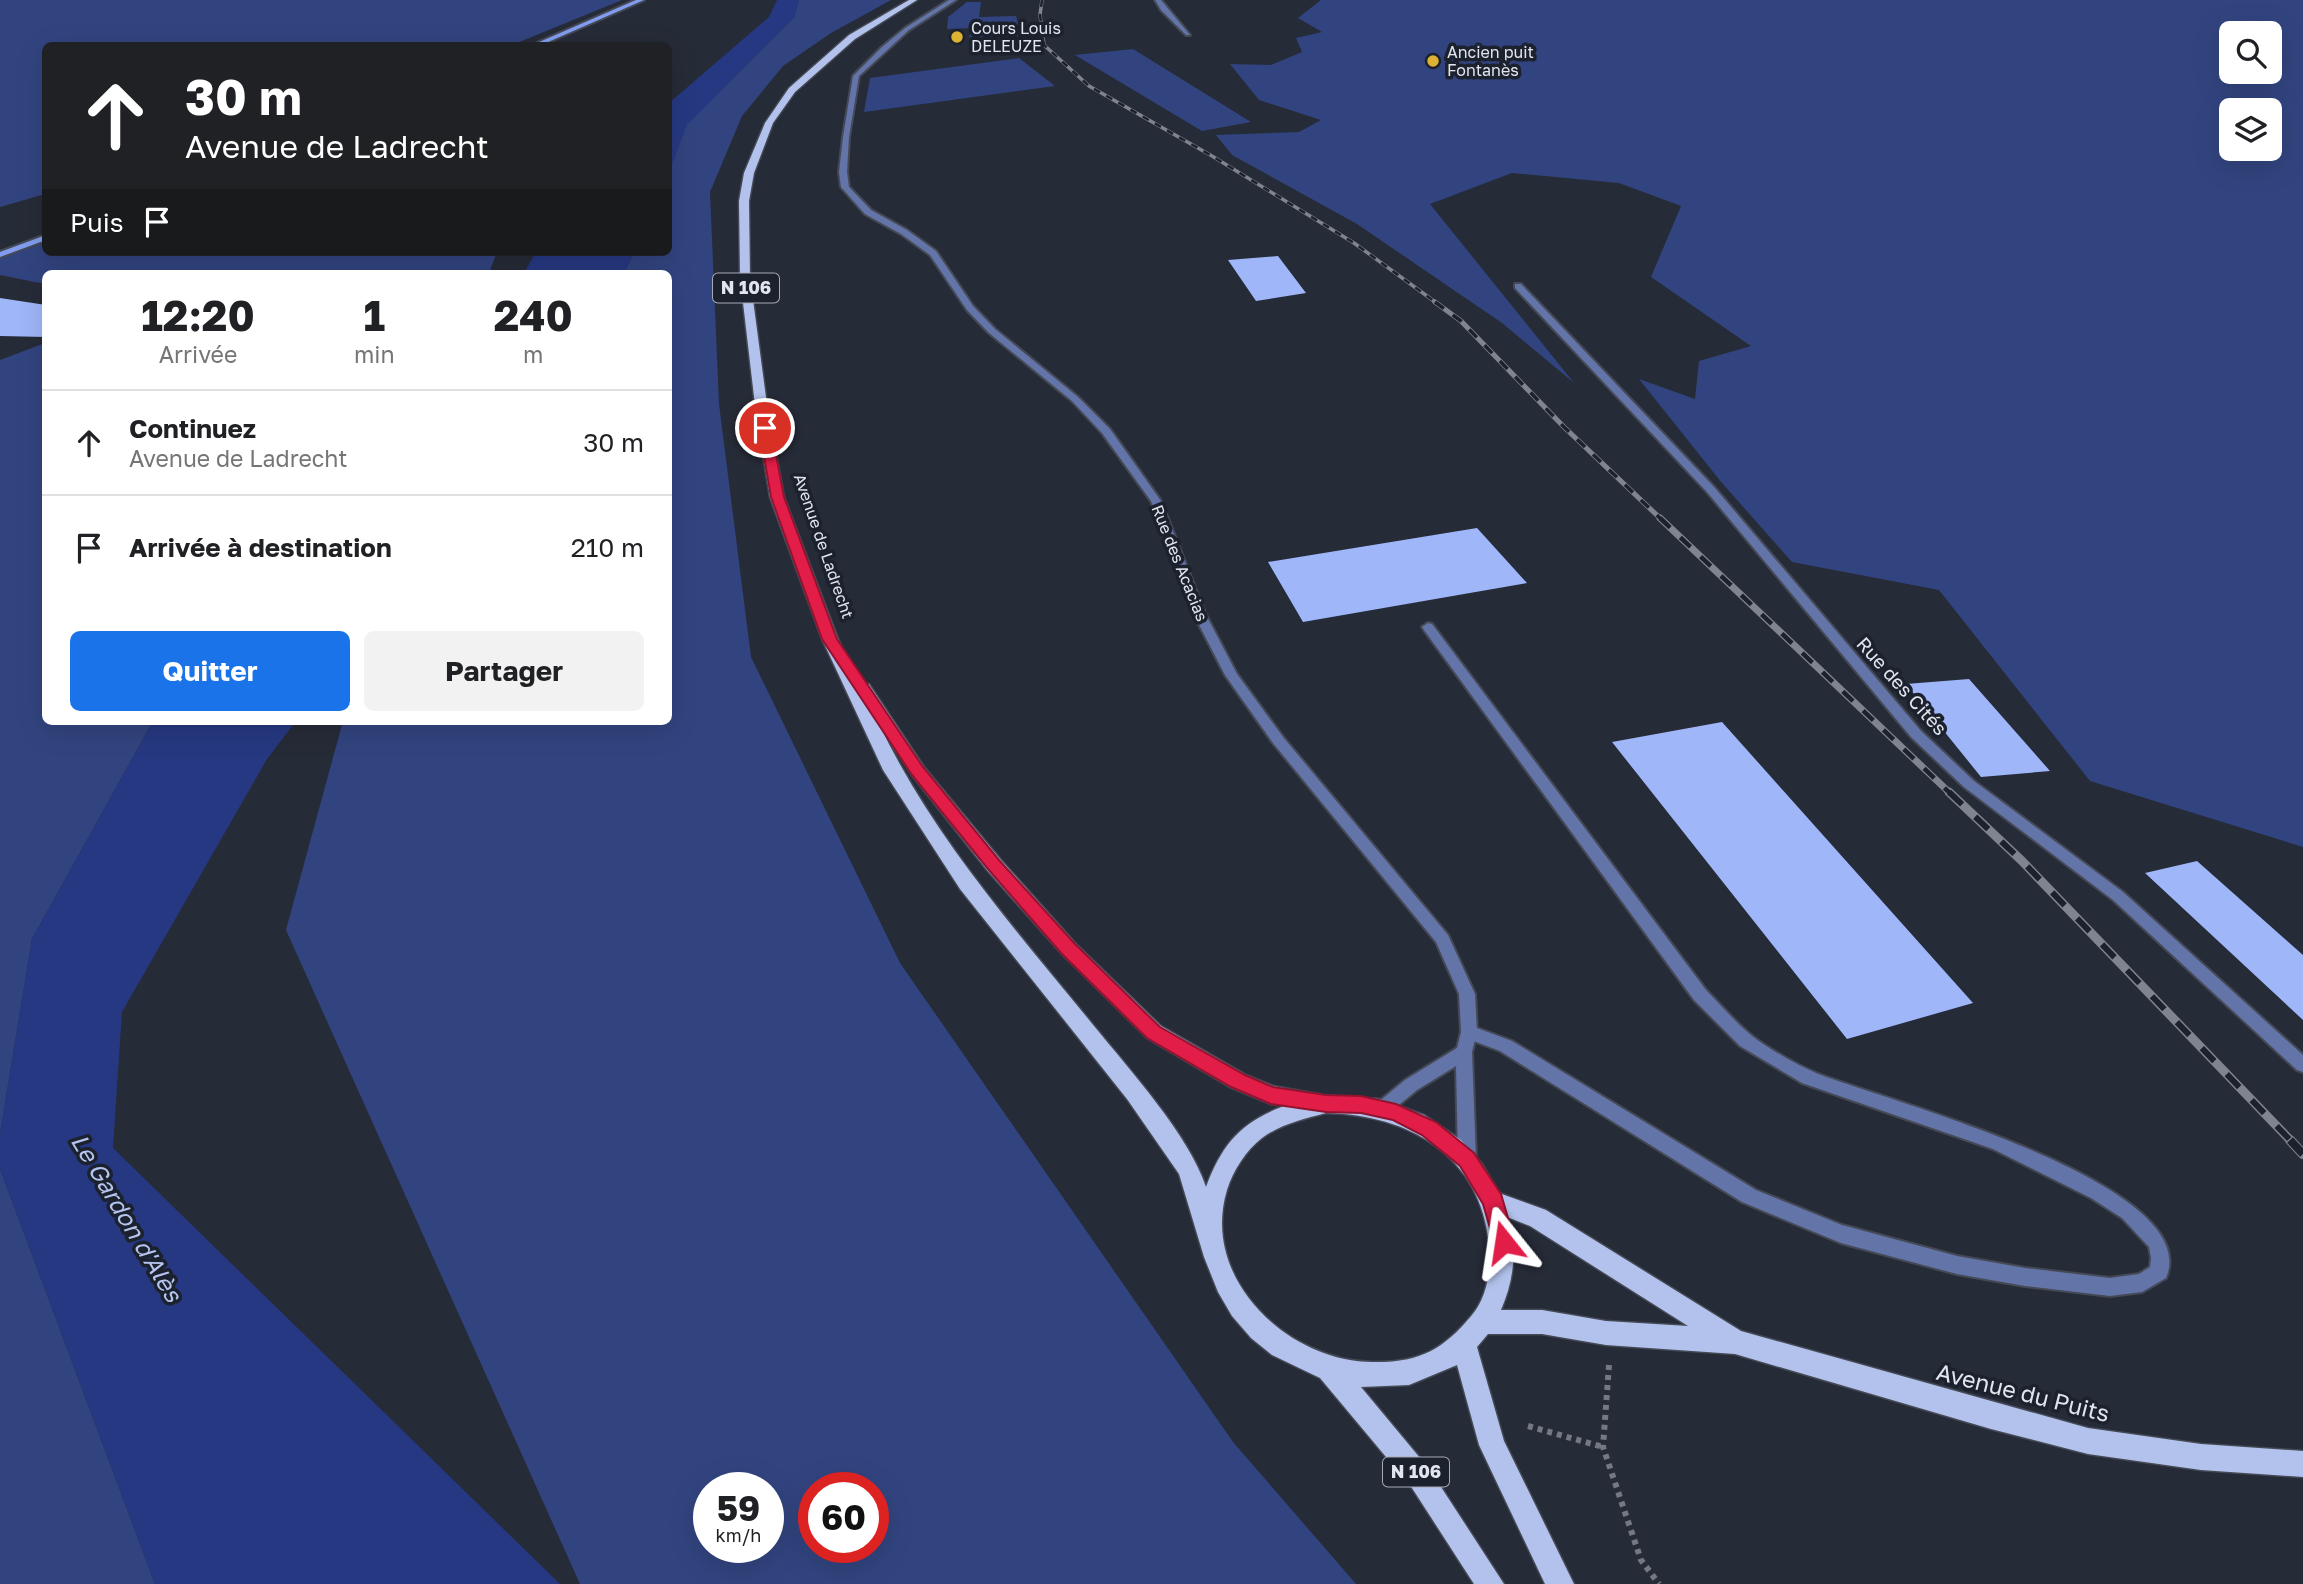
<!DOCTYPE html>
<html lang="fr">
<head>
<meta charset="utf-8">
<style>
  :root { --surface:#fff; --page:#f2f2f2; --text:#202124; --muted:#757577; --line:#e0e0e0; --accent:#1a73e8 }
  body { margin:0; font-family:"Golos Text",sans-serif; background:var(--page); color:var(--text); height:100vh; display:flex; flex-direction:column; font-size:26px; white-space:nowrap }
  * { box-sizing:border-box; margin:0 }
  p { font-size:23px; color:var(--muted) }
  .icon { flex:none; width:38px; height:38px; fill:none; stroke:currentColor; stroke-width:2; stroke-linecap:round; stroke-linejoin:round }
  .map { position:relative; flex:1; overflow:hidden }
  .drawer { position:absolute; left:42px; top:270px; width:630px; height:455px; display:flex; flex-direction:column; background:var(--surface); border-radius:10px; box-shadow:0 7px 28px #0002 }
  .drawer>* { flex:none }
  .hud { position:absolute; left:42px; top:42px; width:630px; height:214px; border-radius:10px; box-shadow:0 7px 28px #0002; background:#202124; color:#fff; overflow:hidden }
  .tools { position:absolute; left:2219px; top:21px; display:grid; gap:14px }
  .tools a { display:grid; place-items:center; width:63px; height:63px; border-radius:10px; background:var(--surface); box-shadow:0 7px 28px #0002; font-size:35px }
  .speed { position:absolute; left:693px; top:1472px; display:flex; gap:14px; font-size:35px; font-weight:700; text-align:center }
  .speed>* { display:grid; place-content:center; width:91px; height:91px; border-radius:50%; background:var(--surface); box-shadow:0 7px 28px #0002; line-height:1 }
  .speed small { font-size:18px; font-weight:400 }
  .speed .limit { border:10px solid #d22; background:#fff; color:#111 }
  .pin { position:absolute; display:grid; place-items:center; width:60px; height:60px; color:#fff; margin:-30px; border:4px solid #fff; border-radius:50%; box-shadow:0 2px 7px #0007 }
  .me { position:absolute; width:77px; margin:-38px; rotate:345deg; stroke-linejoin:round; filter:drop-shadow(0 0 5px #0008) }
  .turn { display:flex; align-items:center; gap:24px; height:147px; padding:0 28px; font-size:32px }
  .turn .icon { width:91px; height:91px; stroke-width:2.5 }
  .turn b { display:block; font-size:49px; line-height:60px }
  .then { display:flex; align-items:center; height:66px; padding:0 28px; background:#0003; gap:14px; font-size:26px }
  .eta { display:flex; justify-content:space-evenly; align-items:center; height:119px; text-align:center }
  .eta b { font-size:42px; font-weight:700; line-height:49px }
  .primary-button { display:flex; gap:14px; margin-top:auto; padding:14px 28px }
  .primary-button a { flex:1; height:80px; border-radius:10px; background:var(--accent); color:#fff; font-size:28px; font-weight:700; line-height:80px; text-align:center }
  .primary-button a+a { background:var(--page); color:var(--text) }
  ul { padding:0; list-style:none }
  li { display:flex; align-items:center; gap:21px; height:105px; padding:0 28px; border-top:2px solid var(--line) }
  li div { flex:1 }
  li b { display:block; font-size:26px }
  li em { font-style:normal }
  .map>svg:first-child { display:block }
</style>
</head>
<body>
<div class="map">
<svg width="2303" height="1584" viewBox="0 0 2303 1584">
  <rect width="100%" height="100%" fill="#262b38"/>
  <path fill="#32447f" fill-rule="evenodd" d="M0,0h622l-110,45 -466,1 -1,148 -45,13z
    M799,0h92l-60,33 -48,33 -41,50 -32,76 9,212 32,253 149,306 333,479 123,142h-776l-294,-654 57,-209h325v-448h-44l10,-21h34l1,-80 17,-47 108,-108zM709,1488h59v59h-59zM814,1488h59v59h-59z
    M1321,0h982v847l-213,-66 -151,-191 -147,-28 -70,-79 -83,-104 56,20 4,-38 52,-15 -100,-69 30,-71 -62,-23 -107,-10 -82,31 144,179 -72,-60 -145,-99 -125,-69 -16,-20 83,-3 22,-12 -62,-20 -29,-36 41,1 31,-13 -6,-14 26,-6 -24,-14zM2231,33h39v39h-39zM2231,110h39v39h-39z
    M967,2h14l-2,15 37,-1 5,20 -52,2 3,-10 -25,1 1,-12z
    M1133,49l118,73 -49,9 -127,-76z
    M1019,58l36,28 -191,26 6,-34z
    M45,237l1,15h451l-8,21h-443l-1,11 -45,-9v-20z
    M45,343l1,378h107l-121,218 -32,195v-774z
    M0,1169l155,415h-155z"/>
  <path fill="#263881" d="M777,0h22l-5,17 -107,108 -18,47v-69l100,-86z
    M536,252h98l-10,21h-100z
    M153,721h143l-29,38 -145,253 -9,136 447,436h-405l-155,-415v-35l32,-195z"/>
  <path fill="#9fb6f9" d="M1278,256l28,37 -50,8 -28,-41z
    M0,298l46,7v32l-46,-1z
    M1477,528l50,55 -224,39 -35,-60z
    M1969,679l81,92 -69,6 -75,-93z
    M1722,722l251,281 -126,36 -235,-297z
    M2197,861l106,94v65l-158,-147z"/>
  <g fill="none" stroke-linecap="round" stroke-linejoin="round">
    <defs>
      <path id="lane" d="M1428,623l4,1 274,366c15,15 29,32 45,45 14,12 48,31 65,38 61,25 391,110 350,205l-24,14 -32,4 -85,-10 -68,-12 -116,-31 -99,-41 -242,-151 -37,-14 -2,-5 2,-5 6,-2 43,16 244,149 86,35 115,31 68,12 85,10 29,-4 11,-7 1,-9 -2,-11 -27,-29 -31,-20 -98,-49 -191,-66 -62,-37 -46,-46 -270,-370 -2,-3z"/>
      <path id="street" d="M949,0h7l-47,30 -50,46 -10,61 -2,35 2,15 22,23 36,20 29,21 37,55 22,23 83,68 32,32 51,72 44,112 32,61 46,63 165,198 27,59 2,38 -5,20 4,108 -3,6 -6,2 -6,-2 -3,-6 -2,-94 -39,24 -29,24 -6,3 -6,-3 -3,-5 3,-5 29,-24 52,-32 4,-16 -2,-38 -23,-52 -163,-199 -48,-68 -32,-62 -42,-112 -49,-68 -30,-32 -83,-68 -22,-23 -37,-55 -29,-21 -36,-20 -24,-27 -2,-15 4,-35 10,-61 29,-29 23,-19z
        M1155,0h6l29,35h-4l-25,-25z
        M1515,284h6l194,204 206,243 53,50 149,111 180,163v17l-6,-2 -184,-170 -149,-113 -53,-50 -204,-245 -192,-204z"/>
      <path id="secondary" d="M636,0h8l-105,46h-9z
        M46,235v5l-46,17v-5z"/>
      <path id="primary" d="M909,0h8l-62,39 -60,53 -22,31 -19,50 -5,28 1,76 17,128 17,92 54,142 21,45h10l55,83 77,93 75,84 85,82 85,49 27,11 50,9 56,4 45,16 37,25 21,24 17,29 47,17 195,121 347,97 113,16 102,7v26l-102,-7 -113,-16 -97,-25 -256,-75 -129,-9 -64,-11h-54l-11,13 27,94 70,143h-29l-66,-139 -22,-80 -48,20 -48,2 69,83 74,114h-30l-62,-96 -92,-110 -48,-23 -21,-17 -19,-22 -14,-24 -14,-35 -25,-83 -52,-75 -167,-210 -77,-119 -61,-131 -52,-142 -15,-92 -15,-128 -1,-76 5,-28 21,-50 24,-35 60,-53zM879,724l33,51 75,95 75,84 85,84 83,49 41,17 13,2c-43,16 -62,38 -78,81 -17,-52 -77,-118 -112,-161 -78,-96 -161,-189 -215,-302zM1326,1113c83,2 155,42 163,132 2,23 -1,51 -17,70 -29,35 -53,48 -100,47 -84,-1 -172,-83 -145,-172 6,-19 19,-40 35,-52 19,-14 42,-19 64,-25zM1507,1217l23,9 158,100 -82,-5 -64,-11h-41c13,-30 17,-61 6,-93z"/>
    </defs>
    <use href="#lane" stroke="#444955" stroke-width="4"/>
    <use href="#street" stroke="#444955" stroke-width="4"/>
    <use href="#secondary" stroke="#444955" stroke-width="4"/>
    <use href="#primary" stroke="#444955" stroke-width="3"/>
    <path stroke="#747883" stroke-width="6" stroke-dasharray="5 5" stroke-linecap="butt" d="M1609,1365l-6,82 38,113 18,24
      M1528,1426l75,21"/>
    <use href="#lane" fill="#6374a8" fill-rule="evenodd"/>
    <use href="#street" fill="#6374a8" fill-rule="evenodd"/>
    <use href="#secondary" fill="#829df0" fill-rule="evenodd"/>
    <use href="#primary" fill="#b2c2ec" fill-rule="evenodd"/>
    <defs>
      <path id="rail-far4" d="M1042,0l-2,15 4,30 45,41 123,70 142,87 84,61"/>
      <path id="rail-far3" d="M1435,302l26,19 103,106 98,93"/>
      <path id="rail-far2" d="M1660,518l291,276"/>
      <path id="rail-far1" d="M1949,792l73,69 270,281"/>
      <path id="rail" d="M2290,1140l13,14"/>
    </defs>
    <use href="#rail-far4" stroke="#80848f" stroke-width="3.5"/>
    <use href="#rail-far3" stroke="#80848f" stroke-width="5"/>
    <use href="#rail-far2" stroke="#80848f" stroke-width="7"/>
    <use href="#rail-far1" stroke="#80848f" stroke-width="9"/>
    <use href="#rail" stroke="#80848f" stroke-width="10"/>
    <use href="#rail-far4" stroke="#1c212e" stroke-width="2.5" stroke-dasharray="7" stroke-linecap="butt"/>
    <use href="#rail-far3" stroke="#1c212e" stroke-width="3.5" stroke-dasharray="11" stroke-linecap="butt"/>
    <use href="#rail-far2" stroke="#1c212e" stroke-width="4.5" stroke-dasharray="14" stroke-linecap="butt"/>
    <use href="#rail-far1" stroke="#1c212e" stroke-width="6" stroke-dasharray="18" stroke-linecap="butt"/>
    <use href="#rail" stroke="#1c212e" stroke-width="8" stroke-dasharray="23" stroke-linecap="butt"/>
  </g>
  <path fill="#e11d48" stroke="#92132f" stroke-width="2" d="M765,424l6,4 13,69 53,142 86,128 76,93 76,84 85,83 85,48 28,12 53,8 35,1 35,8 40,18 38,31 27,41 14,48 -3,7 -8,3 -8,-3 -13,-45 -23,-38 -38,-31 -29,-15 -32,-7 -35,-1 -55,-8 -40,-17 -84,-49 -85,-84 -74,-85 -76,-94 -90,-136 -51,-142 -12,-69z"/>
  <g fill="#dcb233" stroke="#1c212e" stroke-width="2.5">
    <circle cx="957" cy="37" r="7"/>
    <circle cx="1433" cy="61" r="7"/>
  </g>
  <g text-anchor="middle" stroke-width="7" stroke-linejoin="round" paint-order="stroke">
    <g font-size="16" fill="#e2e5ee" stroke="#1c212e" text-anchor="start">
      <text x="971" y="34">Cours Louis<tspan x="971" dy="18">DELEUZE</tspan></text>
      <text x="1447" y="58">Ancien puit<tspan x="1447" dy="18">Fontanès</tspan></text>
    </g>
    <g font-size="16" fill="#e2e5ee" stroke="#1c212e">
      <text transform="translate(824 546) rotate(71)" y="6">Avenue de Ladrecht</text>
      <text transform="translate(1180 563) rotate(68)" y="6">Rue des Acacias</text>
    </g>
    <g fill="#1c212e" stroke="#a7aab4" stroke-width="2">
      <rect x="713" y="273.5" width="66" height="29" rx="5"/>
      <rect x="1383" y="1457.5" width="66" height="29" rx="5"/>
    </g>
    <g font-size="18" font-weight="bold" fill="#e2e5ee">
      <text x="746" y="294">N 106</text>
      <text x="1416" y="1478">N 106</text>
    </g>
    <g font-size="19" fill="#e2e5ee" stroke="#1c212e">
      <text transform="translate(1902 686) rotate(48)" y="7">Rue des Cités</text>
    </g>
    <g font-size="23" fill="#e2e5ee" stroke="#1c212e">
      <text transform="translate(2023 1393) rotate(14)" y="8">Avenue du Puits</text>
    </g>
    <g font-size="24" font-style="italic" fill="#b4c4ee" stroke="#1c212e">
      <text transform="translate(126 1218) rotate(59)" y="8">Le Gardon d'Alès</text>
    </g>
  </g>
</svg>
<div class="tools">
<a><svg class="icon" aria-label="search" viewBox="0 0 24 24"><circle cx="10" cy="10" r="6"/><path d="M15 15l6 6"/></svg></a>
<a><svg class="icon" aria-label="layers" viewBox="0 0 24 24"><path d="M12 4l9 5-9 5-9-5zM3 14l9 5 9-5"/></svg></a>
</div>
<div class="speed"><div>59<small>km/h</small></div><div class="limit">60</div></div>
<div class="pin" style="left:765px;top:428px;background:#d93025"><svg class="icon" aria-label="arrive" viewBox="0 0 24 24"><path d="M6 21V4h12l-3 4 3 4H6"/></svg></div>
<svg class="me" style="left:1504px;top:1242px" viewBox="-20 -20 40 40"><path d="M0-17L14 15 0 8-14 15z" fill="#e11d48" stroke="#fff" stroke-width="4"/></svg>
<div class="hud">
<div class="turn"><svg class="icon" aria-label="ahead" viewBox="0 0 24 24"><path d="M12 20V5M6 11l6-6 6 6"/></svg><div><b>30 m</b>Avenue de Ladrecht</div></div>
<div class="then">Puis<svg class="icon" aria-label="arrive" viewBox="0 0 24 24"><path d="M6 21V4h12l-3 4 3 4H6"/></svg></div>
</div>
<section class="drawer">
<div class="eta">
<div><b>12:20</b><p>Arrivée</p></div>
<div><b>1</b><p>min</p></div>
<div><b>240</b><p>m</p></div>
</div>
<ul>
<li><svg class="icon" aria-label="ahead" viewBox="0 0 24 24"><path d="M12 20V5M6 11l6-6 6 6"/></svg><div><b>Continuez</b><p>Avenue de Ladrecht</p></div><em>30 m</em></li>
<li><svg class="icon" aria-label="arrive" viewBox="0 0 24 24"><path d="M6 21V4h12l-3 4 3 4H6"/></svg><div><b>Arrivée à destination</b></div><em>210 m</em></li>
</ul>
<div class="primary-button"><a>Quitter</a><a>Partager</a></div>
</section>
</div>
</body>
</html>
